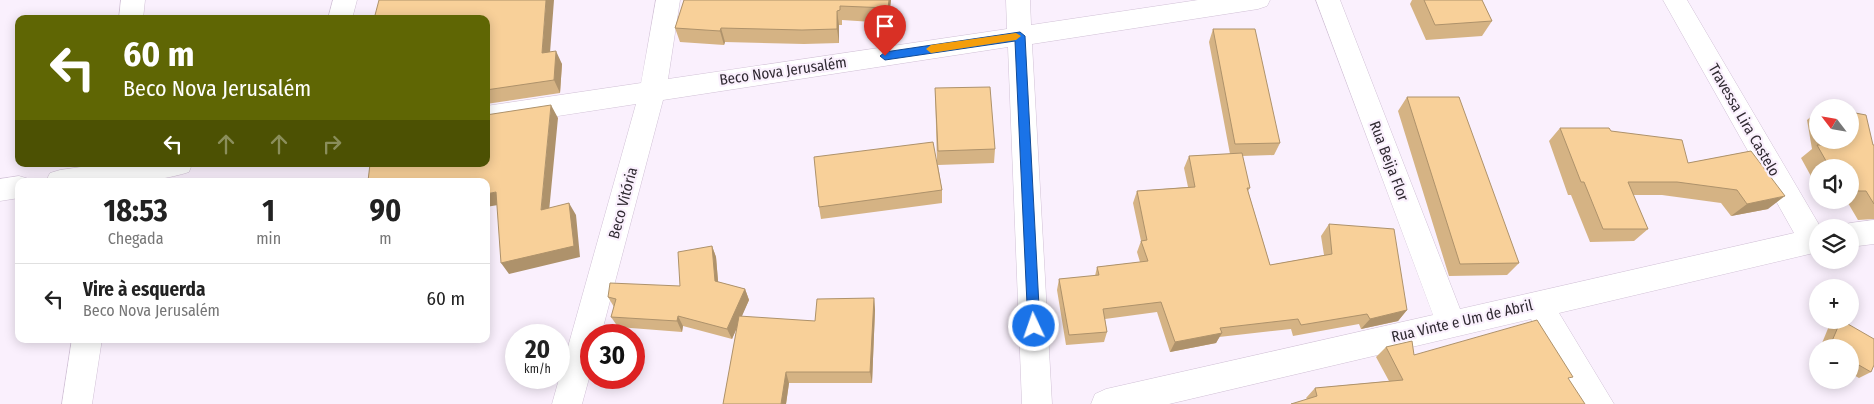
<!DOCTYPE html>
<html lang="pt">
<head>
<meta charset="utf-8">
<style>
  :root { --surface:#fff; --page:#f6f6f6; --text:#222; --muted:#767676; --line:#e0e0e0 }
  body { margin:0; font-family:"Fira Sans Condensed",sans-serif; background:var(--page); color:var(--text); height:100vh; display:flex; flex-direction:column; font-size:19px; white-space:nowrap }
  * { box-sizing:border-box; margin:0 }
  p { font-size:16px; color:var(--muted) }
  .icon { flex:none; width:28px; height:28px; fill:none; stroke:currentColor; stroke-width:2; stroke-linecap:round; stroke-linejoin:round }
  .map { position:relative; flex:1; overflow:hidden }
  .details { position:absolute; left:15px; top:178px; width:475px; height:165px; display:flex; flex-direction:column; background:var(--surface); border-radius:10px; box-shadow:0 2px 12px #0003 }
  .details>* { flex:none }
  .hud { position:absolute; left:15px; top:15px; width:475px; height:152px; border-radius:10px; box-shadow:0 2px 12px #0003; background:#5f6604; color:#fff; overflow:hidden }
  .needle { width:32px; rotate:301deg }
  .buttons { position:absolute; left:1809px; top:99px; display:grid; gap:10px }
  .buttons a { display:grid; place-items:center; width:50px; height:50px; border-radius:50%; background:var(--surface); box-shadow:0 2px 12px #0003; font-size:25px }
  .speed { position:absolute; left:505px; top:324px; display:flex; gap:10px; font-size:25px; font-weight:700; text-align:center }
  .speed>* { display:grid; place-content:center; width:65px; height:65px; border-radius:50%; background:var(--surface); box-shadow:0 2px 12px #0003; line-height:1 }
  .speed small { font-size:12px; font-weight:400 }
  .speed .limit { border:8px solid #d22; background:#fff; color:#111 }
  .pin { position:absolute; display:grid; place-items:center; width:42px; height:42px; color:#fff; margin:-51px -21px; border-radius:50% 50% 50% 0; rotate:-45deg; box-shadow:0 0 5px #0007 }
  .pin .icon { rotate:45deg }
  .me { position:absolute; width:55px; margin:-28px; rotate:357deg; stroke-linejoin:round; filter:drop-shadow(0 0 4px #0008) }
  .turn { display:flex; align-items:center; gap:18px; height:105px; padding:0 25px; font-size:22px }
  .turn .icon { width:65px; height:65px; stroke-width:2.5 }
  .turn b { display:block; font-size:35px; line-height:42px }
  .lanes { display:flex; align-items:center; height:48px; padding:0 25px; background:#0003; justify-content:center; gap:25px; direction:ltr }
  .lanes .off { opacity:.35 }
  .eta { display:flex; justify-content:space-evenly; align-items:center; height:85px; text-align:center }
  .eta b { font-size:30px; font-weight:700; line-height:35px }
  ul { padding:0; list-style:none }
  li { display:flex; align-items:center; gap:15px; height:70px; padding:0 25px; border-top:1px solid var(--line) }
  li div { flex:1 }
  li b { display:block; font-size:19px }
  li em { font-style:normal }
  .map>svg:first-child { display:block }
</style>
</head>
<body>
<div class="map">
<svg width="1874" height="404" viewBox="0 0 1874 404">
  <rect width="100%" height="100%" fill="#faf0fd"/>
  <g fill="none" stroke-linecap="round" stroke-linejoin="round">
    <defs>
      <path id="street" d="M121,0h24l-2,19h-24z
        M333,0h24l-5,19h-24z
        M656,0h24l-12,79 339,-50 -1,-29h24l1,25 167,-25h72l-3,6 -9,3 -226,35 20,360h-30l-14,-357 -345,53 -62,235h-10v36l-9,33h-30l84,-300 -150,23v-21l155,-23z
        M1316,0h24l120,309 334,-76 -131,-233h24l134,228h-3v24l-259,61 55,91h-32l-51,-85 -362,85h-78l4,-10 11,-5 327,-74z
        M102,164h90l-3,8c-38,13 -103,12 -143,9l4,-8 10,-3z
        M19,176l10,3 1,2h-11v17l-19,3v-22z
        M1874,220v24l-24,3v-19l-10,-2 10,-3z
        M72,339h30l-10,65h-30z"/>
    </defs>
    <use href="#street" stroke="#d1c1d6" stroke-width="1"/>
    <use href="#street" fill="#fff" fill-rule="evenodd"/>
  </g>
  <path fill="#d5b384" d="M684,0h207l-3,23 -46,-3v5h-3v18l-35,1 -79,-2 -1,3 -44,-3 -5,-14z
    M1412,0h70l10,21 -10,15 -56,4 -16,-36z
    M486,19l64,33 12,12 -2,29 -74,11z
    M1213,29l67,114 -6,12 -32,1 8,32 -2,3 22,74 54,-10 -3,-19 8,-12 78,86 -9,11 -37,8 -2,-5 -66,12 -2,-7 -72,8 -3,6 -46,9 -13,-40 -52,7 2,13 -3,10 -38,3 -9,-55 2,-11 36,-3 2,-9 43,-5 -3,-10 4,-11 -8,-38 4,-12 51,-4 -4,-19 5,-12 41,-2 -21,-112z
    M935,88l60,61 -1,14 -56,2 4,25v13l-121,16 -2,-12 118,-43z
    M1407,97l112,166 -12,12 -58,1 -51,-165z
    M1818,111v29h32l24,5v74l-16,1 -10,-17 -23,1 -1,-4h26v-32h-32v21l-17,-31 11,-9 -5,-29z
    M1560,128l51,3 77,32 63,-12 17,58 -37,7 -10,-13 -59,-8h-29l15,34 -14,12 -44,1 -19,-47h-3l-19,-54z
    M712,246l4,11 2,25 27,7 4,11 -8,17 74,4 59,-23 1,12 -3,73h-83l-3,21h-63l15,-79 -6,14 -49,-13 -1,6 -64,-5 -7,-10 3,-10 -6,-10 72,-11z
    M1840,320l31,52 -12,6 -9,-5v-25h-30l9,-22z
    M1386,347l28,8 155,25 -262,19 -1,-1 9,-10 74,-7 -13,-24z"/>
  <path fill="#ae926b" d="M546,0h8l-5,66 -7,-13z
    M889,0h2l-3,23v-15z
    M837,11l2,14v18l-2,-14z
    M721,28l4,14 -1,3 -4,-14z
    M556,51l6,13 -2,29 -6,-13z
    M551,105l7,13 -10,104 -7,-12z
    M496,192l8,12 -18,3v-13z
    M1785,196l-17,13 -37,7 16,-12z
    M569,203l7,12 4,42 -71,17 -8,-11z
    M712,246l4,11 3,35 -4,-11z
    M745,289l4,11 -17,39 -5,-10z
    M874,298l1,12 -3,73 -2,-11z
    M1407,310l-9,11 -37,8 9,-10z
    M678,316l5,10 -1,6 -5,-11z
    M1222,333l-6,10 -46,9 5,-10z
    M786,372l3,11 -3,21h-5z"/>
  <path fill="#f8d099" stroke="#ae926b" d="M379,0h167l-4,53 14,-2 -2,29 -68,10v-71h-112z
    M684,0h205l-1,8 -48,-2v4l-3,1v18l-35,1 -81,-2 -1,3 -45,-3z
    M1424,0h58l10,21 -57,4z
    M1213,29h42l25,114 -45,1z
    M990,87l5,62 -57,2 -3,-63z
    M1407,97h52l60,166 -59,1z
    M551,105l-10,105 28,-7 5,43 -73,17 -5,-71 -10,2v-13h-118l2,-17h116v-49z
    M1850,112l16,3 7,30h1v59l-8,-13h-16v-23h-20l-13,-23h14l-1,-5h20z
    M1560,128h49l2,3 71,9 6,23 63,-12 34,45 -38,8 -10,-14 -60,-8h-49l20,47h-45l-19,-47h-3z
    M933,142l9,48 -123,17 -5,-50z
    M1242,153l8,35h-3l23,77 62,-11 -3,-30 65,5 13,81 -37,9 -3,-5 -66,11 -3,-6 -78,9 2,5 -47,9 -14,-40 -58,7 4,23 -38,3 -10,-56 40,-4 -2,-8 51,-6 -7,-20 6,-1 -10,-49 58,-4 -6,-31z
    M712,246l3,35 30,8 -18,40 -49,-13 -1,5 -66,-4 5,-18 -8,-2 2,-14 70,3 -2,-34z
    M874,298l-4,74h-84l-5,32h-58l16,-88 76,5 2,-22z
    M1537,320l36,57 -5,1 17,26h-294l26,-8 -2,-8 88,-8 -17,-33 26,-6 2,14z
    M1841,320l33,19v26l-3,7 -21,-12v-12h-21z"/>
  <path fill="#1a73e8" stroke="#114b97" d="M1020,32l5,4 15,290 -2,4 -4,2 -5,-2 -1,-4 -13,-285 -130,19 -5,-4 5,-4z"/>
  <path fill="#f59e0b" d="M1016,33l5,3 -5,4 -85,13 -5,-4 5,-4z"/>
  <g text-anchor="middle" stroke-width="4.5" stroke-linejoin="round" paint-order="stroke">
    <g font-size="15" fill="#302a32" stroke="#faf0fd">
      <text transform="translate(783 71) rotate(-8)" y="5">Beco Nova Jerusalém</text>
      <text transform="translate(1744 120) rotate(60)" y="5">Travessa Lira Castelo</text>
      <text transform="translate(1389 161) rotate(69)" y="5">Rua Beija Flor</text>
      <text transform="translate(623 203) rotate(-75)" y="5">Beco Vitória</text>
      <text transform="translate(1462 321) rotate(-13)" y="5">Rua Vinte e Um de Abril</text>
    </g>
  </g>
</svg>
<div class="buttons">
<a><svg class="needle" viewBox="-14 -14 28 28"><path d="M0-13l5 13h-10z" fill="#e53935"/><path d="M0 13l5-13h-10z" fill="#767676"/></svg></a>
<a><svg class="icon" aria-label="sound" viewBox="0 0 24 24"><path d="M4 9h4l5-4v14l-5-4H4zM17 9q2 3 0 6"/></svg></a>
<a><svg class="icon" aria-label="layers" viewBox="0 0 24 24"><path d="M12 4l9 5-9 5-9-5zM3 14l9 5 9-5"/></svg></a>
<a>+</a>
<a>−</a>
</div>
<div class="speed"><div>20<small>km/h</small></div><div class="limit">30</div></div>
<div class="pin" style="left:885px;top:56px;background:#d93025"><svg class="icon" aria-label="arrive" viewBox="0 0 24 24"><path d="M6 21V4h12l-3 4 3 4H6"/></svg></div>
<svg class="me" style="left:1034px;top:326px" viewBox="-20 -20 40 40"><circle r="17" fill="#1a73e8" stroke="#fff" stroke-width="3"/><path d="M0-11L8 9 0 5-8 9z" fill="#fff"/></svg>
<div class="hud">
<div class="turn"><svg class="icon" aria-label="left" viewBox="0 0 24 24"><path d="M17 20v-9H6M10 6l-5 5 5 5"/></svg><div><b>60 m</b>Beco Nova Jerusalém</div></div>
<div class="lanes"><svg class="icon" aria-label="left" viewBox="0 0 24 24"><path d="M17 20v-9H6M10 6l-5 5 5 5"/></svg><svg class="icon off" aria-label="ahead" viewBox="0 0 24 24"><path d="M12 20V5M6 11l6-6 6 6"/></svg><svg class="icon off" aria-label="ahead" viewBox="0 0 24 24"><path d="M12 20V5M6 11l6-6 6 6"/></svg><svg class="icon off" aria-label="right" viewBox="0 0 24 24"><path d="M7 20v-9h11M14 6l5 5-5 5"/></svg></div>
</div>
<section class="details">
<div class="eta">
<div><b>18:53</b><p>Chegada</p></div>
<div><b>1</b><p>min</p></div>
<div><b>90</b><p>m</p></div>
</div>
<ul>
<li><svg class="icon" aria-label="left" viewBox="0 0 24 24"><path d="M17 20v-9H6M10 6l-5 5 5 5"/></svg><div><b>Vire à esquerda</b><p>Beco Nova Jerusalém</p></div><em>60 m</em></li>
</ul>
</section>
</div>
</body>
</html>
